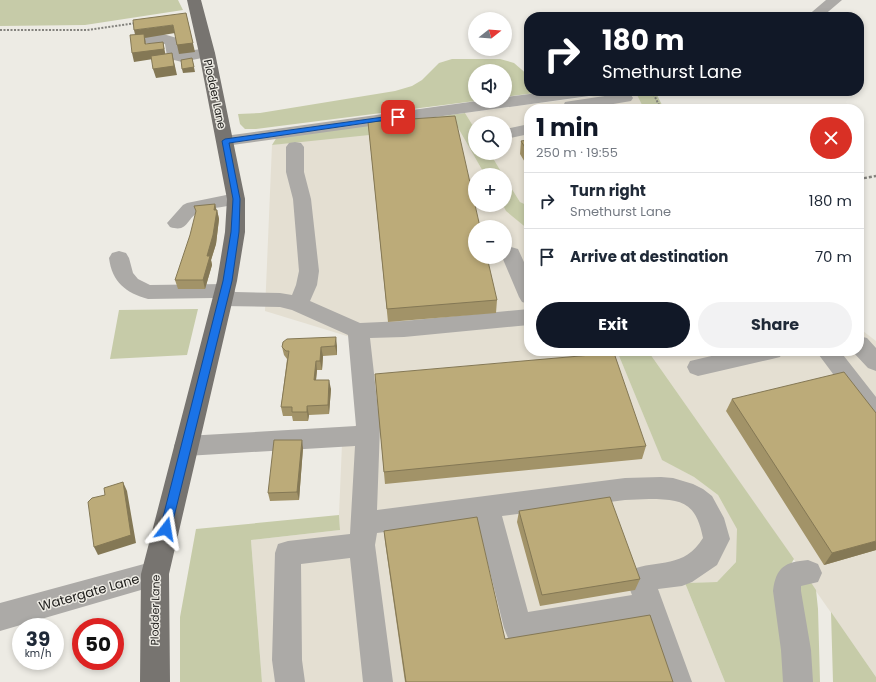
<!DOCTYPE html>
<html lang="en">
<head>
<meta charset="utf-8">
<style>
  :root { --surface:#fff; --page:#f2f2f3; --text:#1f2937; --muted:#747a83; --line:#e0e1e3; --accent:#111827 }
  body { margin:0; font-family:Poppins,sans-serif; background:var(--page); color:var(--text); height:100vh; display:flex; flex-direction:column; font-size:15px; white-space:nowrap }
  * { box-sizing:border-box; margin:0 }
  p { font-size:13px; color:var(--muted) }
  .icon { flex:none; width:22px; height:22px; fill:none; stroke:currentColor; stroke-width:2; stroke-linecap:round; stroke-linejoin:round }
  .map { position:relative; flex:1; overflow:hidden }
  .details { position:absolute; left:524px; top:104px; width:340px; height:252px; display:flex; flex-direction:column; background:var(--surface); border-radius:16px; box-shadow:0 2px 6px #0003 }
  .details>* { flex:none }
  .guide { position:absolute; left:524px; top:12px; width:340px; height:84px; border-radius:16px; box-shadow:0 2px 6px #0003; background:#111827; color:#fff; overflow:hidden }
  .needle { width:26px; rotate:73deg }
  .buttons { position:absolute; left:468px; top:12px; display:grid; gap:8px }
  .buttons a { display:grid; place-items:center; width:44px; height:44px; border-radius:50%; background:var(--surface); box-shadow:0 2px 6px #0003; font-size:20px }
  .speed { position:absolute; left:12px; top:618px; display:flex; gap:8px; font-size:20px; font-weight:700; text-align:center }
  .speed>* { display:grid; place-content:center; width:52px; height:52px; border-radius:50%; background:var(--surface); box-shadow:0 2px 6px #0003; line-height:1 }
  .speed small { font-size:10px; font-weight:400 }
  .speed .limit { border:6px solid #d22; background:#fff; color:#111 }
  .pin { position:absolute; display:grid; place-items:center; width:34px; height:34px; color:#fff; margin:-17px; border-radius:8px; box-shadow:0 2px 6px #0006 }
  .me { position:absolute; width:44px; margin:-22px; rotate:14deg; stroke-linejoin:round; filter:drop-shadow(0 0 3px #0008) }
  .turn { display:flex; align-items:center; gap:14px; height:84px; padding:0 12px; font-size:18px }
  .turn .icon { width:52px; height:52px; stroke-width:2.5 }
  .turn b { display:block; font-size:28px; line-height:34px }
  .round { display:grid; place-items:center; flex:none; width:42px; height:42px; border-radius:21px; background:var(--page) }
  .overview { display:flex; align-items:center; justify-content:space-between; height:68px; padding:0 12px }
  h1 { font-size:24px; font-weight:700; line-height:30px; color:var(--accent) }
  .action { display:flex; gap:8px; margin-top:auto; padding:8px 12px }
  .action a { flex:1; height:46px; border-radius:24px; background:var(--accent); color:#fff; font-size:16px; font-weight:700; line-height:46px; text-align:center }
  .action a+a { background:var(--page); color:var(--text) }
  ul { padding:0; list-style:none }
  li { display:flex; align-items:center; gap:12px; height:56px; padding:0 12px; border-top:1px solid var(--line) }
  li div { flex:1 }
  li b { display:block; font-size:15px }
  li em { font-style:normal }
  .map>svg:first-child { display:block }
</style>
</head>
<body>
<div class="map">
<svg width="876" height="682" viewBox="0 0 876 682">
  <rect width="100%" height="100%" fill="#edebe4"/>
  <path fill="#e4dfd2" fill-rule="evenodd" d="M622,91h13l9,18h-115v97l-9,-4 -15,-24v-3h-2l-13,-22h15v-30h-30v6l-10,-16 137,-18z
    M457,126l28,49h-10v30h28l4,6 22,19v121h88l45,108 32,18 24,18 20,34 -2,33 -19,20 -32,1 40,99h-463l-11,-142 89,-10 -1,-15 3,-71 16,-22 -8,-85 -85,-26 7,-166 96,-13zM475,227h30v30h-30z
    M859,328l17,13v336l-228,-326h211z"/>
  <path fill="#c6cba8" d="M0,0h178l5,10 -98,15 -85,1z
    M452,59h48l14,4 15,13v15h22l-46,6v-26h-30v30l-219,28h-11l-5,-5 -2,-10 22,-1 135,-22 17,-5 10,-6 17,-17z
    M635,91h24l-3,2 8,16h-20z
    M465,113l10,16v24h15l13,22h-18l-28,-49 -185,19 5,-8z
    M505,178l15,24 9,4v24l-23,-19 -3,-6h2z
    M198,309l-11,46 -77,4 9,-49z
    M617,351h31l146,208 -12,20 6,103h-63l-40,-99 32,-1 19,-20 1,-33 -19,-34 -24,-18 -32,-17z
    M339,515l1,15 -89,10 11,142h-82v-65l16,-88z
    M808,578l8,12 2,19 2,73h-13l-7,-97z
    M831,612l45,65v5h-43z"/>
  <g fill="none" stroke-linecap="round" stroke-linejoin="round">
    <path stroke="#83827d" stroke-width="2" stroke-dasharray="2 1.5" stroke-linecap="butt" d="M0,30h87l49,-7
      M652,91l9,18"/>
    <path stroke="#83827d" stroke-width="2.5" stroke-dasharray="3 2" stroke-linecap="butt" d="M859,179l17,-3"/>
    <path fill="#acaaa7" fill-rule="evenodd" d="M826,0h16l-20,17h-16z
      M163,34l14,4 5,14 25,-4 5,2 3,3 -3,3 -30,6 -12,-3 -3,-3 -2,-12 -19,-1 -3,-3 3,-3z
      M553,91h44l-2,3 -6,2 -364,50 -6,-1 -3,-4 3,-4 6,-1 252,-35h28v-4z
      M625,93l6,2 2,3 -2,3 -47,8h-19l-2,-3 2,-4 6,-1z
      M529,124v10l-24,5v-10z
      M295,142l6,1 3,4v25l7,27 8,72 -2,14 -7,16 50,22 44,-2 125,-12v16l-125,12 -34,1 10,89 -3,83 248,-32 36,-1 12,1 20,6 10,5 9,7 12,22 6,21 -13,26 -25,17 -10,4 -24,3 34,93h-30l-22,-62 -122,22 -10,-4 -4,-10 -27,-108 -100,13 -2,12 18,137h-30l-13,-124 -49,6 1,96 3,22h-30l-3,-22 3,-107 3,-9 10,-3 62,-7 5,-88 -169,10 -9,-3 -3,-7 3,-7 9,-3 170,-10 -8,-91 -56,-25 -12,-3 -57,-1 -7,-2 -3,-6 -65,1c-22,-6 -36,-17 -39,-41l3,-5 7,-2 7,2 3,5 4,15 5,6 12,6 75,-1 7,2 3,6 45,1 12,2 4,-10 3,-14 -6,-72 -7,-27v-25l3,-4zM649,499c34,0 47,4 54,39 -19,31 -44,21 -73,32l-4,9 6,16 -104,17 -26,-96 123,-16z
      M236,193l7,2 2,4 -2,4c-14,4 -32,4 -44,9 -13,6 -10,21 -29,15l-3,-4 16,-18 4,-2z
      M511,247l7,2 11,24v31l-7,-2 -3,-5 -17,-40h3v-8z
      M859,336l8,2 9,10v23l-8,-3 -16,-17h7z
      M733,351h50l-3,6 -8,2 -74,17 -8,-3 -3,-6 3,-6z
      M816,351h24l36,46v26l-8,-2z
      M808,560l10,4 4,9 -4,9 -17,4v5l10,59 2,32h-30l-2,-32 -8,-59c3,-24 12,-29 35,-31z
      M155,561l10,4 4,9 -4,9 -165,48v-28z"/>
    <path fill="#777470" fill-rule="evenodd" d="M187,0h14l14,53 30,146v33l-8,49 -68,293 1,108h-30l1,-108 76,-293 8,-49 2,-33 -28,-146z"/>
  </g>
  <path fill="#a29368" d="M368,122l129,178 -1,13 -108,9z
    M529,140v29l-9,-15 1,-13z
    M215,204l1,6h1l2,9 -3,25 -5,16 1,5 -7,24h-27l-3,-9z
    M337,346v9l-14,1 -1,14h-5l-1,10 15,9 -2,25 -20,1 -1,6h-15l-1,-5h-9l-2,-9 6,-48 -3,-4 -2,-8z
    M375,374l271,72 -4,13 -257,25z
    M732,399l144,151 -52,15 -98,-154z
    M303,448l-4,52 -29,1 -2,-8z
    M519,511l121,68 -5,11 -95,16 -23,-84z
    M384,531l121,108 168,43h-268l-20,-140z"/>
  <path fill="#847855" d="M186,13l9,39 -16,2 -2,-9z
    M173,25l2,8 -30,5 2,13 16,-9 3,15 -32,5 -2,-9 4,-14 -2,-9z
    M172,53l5,22 -21,3 -3,-9z
    M192,58l3,14 -12,1 -1,-4z
    M215,204l2,8v-2l2,9 -3,25 -5,16 1,5 -7,24 -2,-9 4,-24z
    M336,337l1,9v9l-2,-9z
    M321,347l2,9 -1,14 -2,-9z
    M316,361l1,9 -2,19 -1,-9z
    M329,380l2,9 -2,25 -1,-9z
    M307,406l2,9 -1,6 -1,-9z
    M302,440l1,8 -4,52 -2,-8z
    M123,482l4,9 9,52 -38,12 -4,-8z
    M876,541v9l-52,15 8,-12z"/>
  <path fill="#bcab79" stroke="#847855" d="M186,13l7,30 -16,2 -4,-20 -39,5 -1,-10z
    M144,34l1,10 18,-2 1,7 -32,4 -2,-18z
    M172,53l2,13 -21,3 -2,-13z
    M192,58l2,9 -12,2 -1,-9z
    M455,116l25,111h-5v30h12l10,43 -110,9 -19,-187z
    M529,140v14l-8,-13z
    M215,204l-1,6h3l-4,25 -6,21h3l-7,24h-28l15,-45 6,-24 -2,-5z
    M336,337l-1,9 -14,1 -1,14h-4l-2,19h15l-1,25 -21,1v6h-15v-5h-11l8,-56h-3l-4,-4 1,-5 4,-3z
    M614,353l32,93 -262,26 -9,-98z
    M844,372l32,41v128l-44,12 -100,-154z
    M274,440h28l-5,52 -29,1z
    M123,482l8,53 -37,12 -6,-45 4,-4 13,-3 -1,-7z
    M610,497l30,82 -98,16 -23,-84z
    M477,517l28,122 145,-24 23,67h-267l-22,-151z"/>
  <path fill="#1a73e8" stroke="#114b97" d="M398,115l3,2 -1,1 -171,25 11,56 -1,33 -7,49 -61,248 -1,4 -4,1 -4,-1 -2,-4 63,-248 8,-49 2,-33 -11,-58 3,-2z"/>
  <g text-anchor="middle" stroke-width="3" stroke-linejoin="round" paint-order="stroke">
    <g font-size="11" fill="#21201e" stroke="#edebe4">
      <text transform="translate(215 94) rotate(78)" y="4">Plodder Lane</text>
      <text transform="translate(155 610) rotate(-89)" y="4">Plodder Lane</text>
    </g>
    <g font-size="13" fill="#21201e" stroke="#edebe4">
      <text transform="translate(89 592) rotate(-16)" y="5">Watergate Lane</text>
    </g>
  </g>
</svg>
<div class="buttons">
<a><svg class="needle" viewBox="-14 -14 28 28"><path d="M0-13l5 13h-10z" fill="#e53935"/><path d="M0 13l5-13h-10z" fill="#747a83"/></svg></a>
<a><svg class="icon" aria-label="sound" viewBox="0 0 24 24"><path d="M4 9h4l5-4v14l-5-4H4zM17 9q2 3 0 6"/></svg></a>
<a><svg class="icon" aria-label="search" viewBox="0 0 24 24"><circle cx="10" cy="10" r="6"/><path d="M15 15l6 6"/></svg></a>
<a>+</a>
<a>−</a>
</div>
<div class="speed"><div>39<small>km/h</small></div><div class="limit">50</div></div>
<div class="pin" style="left:398px;top:117px;background:#d93025"><svg class="icon" aria-label="arrive" viewBox="0 0 24 24"><path d="M6 21V4h12l-3 4 3 4H6"/></svg></div>
<svg class="me" style="left:166px;top:529px" viewBox="-20 -20 40 40"><path d="M0-17L14 15 0 8-14 15z" fill="#1a73e8" stroke="#fff" stroke-width="4"/></svg>
<div class="guide">
<div class="turn"><svg class="icon" aria-label="right" viewBox="0 0 24 24"><path d="M7 20v-9h11M14 6l5 5-5 5"/></svg><div><b>180 m</b>Smethurst Lane</div></div>
</div>
<section class="details">
<div class="overview"><div><h1>1 min</h1><p>250 m · 19:55</p></div><a class="round" style="background:#d93025;color:#fff"><svg class="icon" aria-label="close" viewBox="0 0 24 24"><path d="M6 6l12 12M18 6L6 18"/></svg></a></div>
<ul>
<li><svg class="icon" aria-label="right" viewBox="0 0 24 24"><path d="M7 20v-9h11M14 6l5 5-5 5"/></svg><div><b>Turn right</b><p>Smethurst Lane</p></div><em>180 m</em></li>
<li><svg class="icon" aria-label="arrive" viewBox="0 0 24 24"><path d="M6 21V4h12l-3 4 3 4H6"/></svg><div><b>Arrive at destination</b></div><em>70 m</em></li>
</ul>
<div class="action"><a>Exit</a><a>Share</a></div>
</section>
</div>
</body>
</html>
